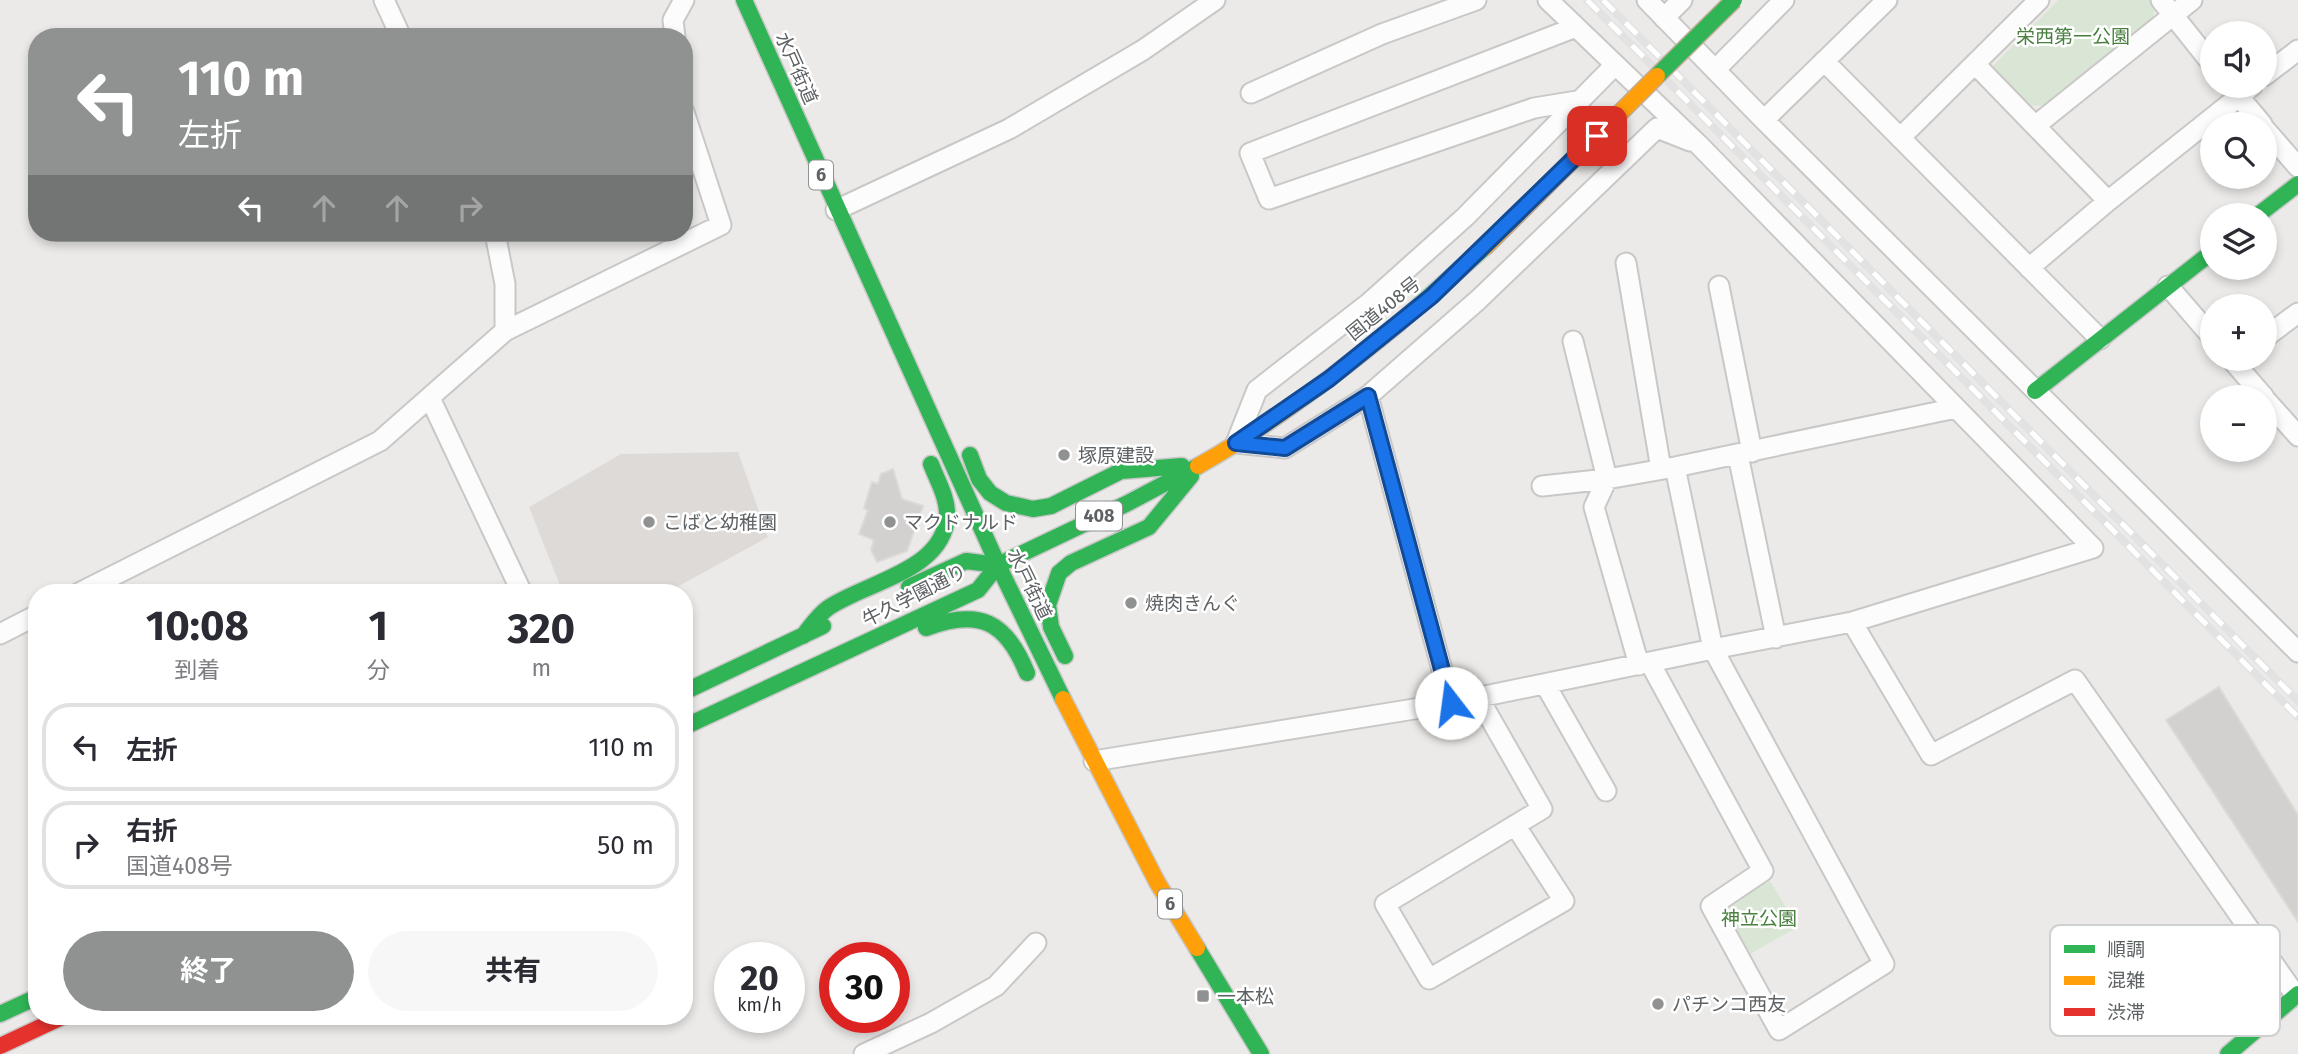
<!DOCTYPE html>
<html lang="ja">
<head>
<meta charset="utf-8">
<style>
  :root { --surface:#fff; --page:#f7f7f7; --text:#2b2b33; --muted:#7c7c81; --line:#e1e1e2; --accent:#909292 }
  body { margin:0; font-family:"Fira Sans","Noto Sans JP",sans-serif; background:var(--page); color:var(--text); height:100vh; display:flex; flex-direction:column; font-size:26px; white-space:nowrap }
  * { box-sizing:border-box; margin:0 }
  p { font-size:23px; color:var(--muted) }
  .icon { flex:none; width:38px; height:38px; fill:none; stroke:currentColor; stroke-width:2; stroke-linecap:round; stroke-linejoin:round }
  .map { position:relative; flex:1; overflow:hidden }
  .drawer { position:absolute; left:28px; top:584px; width:665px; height:441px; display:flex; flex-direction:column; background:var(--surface); border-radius:28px; box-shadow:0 4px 10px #0003 }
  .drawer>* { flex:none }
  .banner { position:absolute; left:28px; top:28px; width:665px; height:214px; border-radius:28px; box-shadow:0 4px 10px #0003; background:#909292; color:#fff; overflow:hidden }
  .controls { position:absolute; left:2200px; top:21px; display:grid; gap:14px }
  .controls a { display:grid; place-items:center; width:77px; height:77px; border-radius:50%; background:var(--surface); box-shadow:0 4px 10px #0003; font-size:35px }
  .speed { position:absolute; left:714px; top:942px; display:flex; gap:14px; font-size:35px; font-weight:700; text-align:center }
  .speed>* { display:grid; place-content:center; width:91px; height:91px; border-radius:50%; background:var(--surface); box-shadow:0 4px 10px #0003; line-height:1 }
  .speed small { font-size:18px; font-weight:400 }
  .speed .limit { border:10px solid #d22; background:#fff; color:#111 }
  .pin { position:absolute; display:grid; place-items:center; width:60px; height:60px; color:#fff; margin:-30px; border-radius:14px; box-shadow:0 4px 10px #0006 }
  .me { position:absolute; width:77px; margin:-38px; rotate:345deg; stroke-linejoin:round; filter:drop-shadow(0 0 5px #0008) }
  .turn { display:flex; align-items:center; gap:24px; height:147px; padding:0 35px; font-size:32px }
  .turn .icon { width:91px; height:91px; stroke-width:2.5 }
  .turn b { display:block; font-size:49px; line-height:60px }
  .lanes { display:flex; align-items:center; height:66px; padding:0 35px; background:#0003; justify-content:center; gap:35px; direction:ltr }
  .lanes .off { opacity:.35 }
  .eta { display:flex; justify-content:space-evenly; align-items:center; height:119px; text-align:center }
  .eta b { font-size:42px; font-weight:700; line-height:49px }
  .cta { display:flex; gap:14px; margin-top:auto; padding:14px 35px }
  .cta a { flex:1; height:80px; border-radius:42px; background:var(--accent); color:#fff; font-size:28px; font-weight:700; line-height:80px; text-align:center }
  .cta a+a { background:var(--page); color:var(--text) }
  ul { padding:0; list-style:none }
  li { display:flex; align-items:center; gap:21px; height:88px; margin:0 14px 10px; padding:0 21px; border:4px solid var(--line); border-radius:28px }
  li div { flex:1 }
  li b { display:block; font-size:26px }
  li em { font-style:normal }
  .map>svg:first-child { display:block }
</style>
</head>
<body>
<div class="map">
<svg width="2298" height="1054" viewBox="0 0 2298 1054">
  <rect width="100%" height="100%" fill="#eceae8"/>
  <path fill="#dedad8" d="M738,452l30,85 -102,56h-103l-34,-86 92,-53z"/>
  <path fill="#dae6d5" d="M2058,0h92l5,6 -2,11 -110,89 -20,-1 -30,-39z
    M1770,881l28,46 -50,28 -27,-46z"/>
  <path fill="#d3d1d0" stroke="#dcdad7" stroke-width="2" d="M893,469l9,30 21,7 -16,45 -30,11 -6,-12 3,-10 -15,-6 9,-24 -4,-2 8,-26 6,2 3,-10z
    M2219,687l79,128v107l-132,-202z"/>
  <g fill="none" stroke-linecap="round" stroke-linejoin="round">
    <defs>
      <path id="street" d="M384,0l17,37
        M1647,0l117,120 534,532
        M2161,0l51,64
        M1664,18l18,-18
        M1576,27l-326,126 19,46 265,-91 43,-7
        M675,37l-2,-17 11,-20
        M1824,61l276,278
        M1975,64l133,137
        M1615,65l-150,152 -96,86 -112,87 -21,53 49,5 83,-52 110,-96 179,-172 33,13
        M1715,70l69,-70
        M2264,76l34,-26
        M2230,86l32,38
        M1251,93l131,-59 94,-34
        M1764,120l123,-120
        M2035,126l157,-126
        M2264,128l34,39
        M1900,138l139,-138
        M836,210l173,-81 134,-79 72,-50
        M495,233l10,51v47
        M1626,263l35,206
        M2029,268l79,-67 144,-115
        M1719,286l33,166
        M2168,286l44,51
        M2264,338l34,-25
        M1573,341l34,138 -13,28 45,158
        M2231,359l33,38
        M1368,396l83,307
        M430,398l92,195
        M2264,398l34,38
        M1738,455l38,183
        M1675,467l281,-59
        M1542,486l65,-7 68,-12 38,182 171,315 -105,66 -68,-124 52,-35 -113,-208
        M79,593l301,-152 125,-110 216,-106 -37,-113
        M1852,622l79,133 144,-75 221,316
        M0,634l37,-19
        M1545,684l61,107
        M1478,697l64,112 -157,95 44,75 135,-78 -49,-76
        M1094,761l357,-58 262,-54 139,-27 241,-74 -395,-404 -150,-144
        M864,1054l67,-31 65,-37 40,-43"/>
      <path id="fast" d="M744,0l254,565 65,134
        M2258,215l40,-31
        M1398,324l86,-76
        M2035,391l177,-139
        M970,455l9,24 11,14 16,10 27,6 18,-3 70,-35 61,-5
        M909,587l57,-26 32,4
        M926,628c53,-20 80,-7 101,45
        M803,636c8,-10 15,-21 25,-28 38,-26 116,-37 119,-92 1,-18 -10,-36 -16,-52
        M1065,656l-14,-29 -3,-22 11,-32 12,-10 78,-36 42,-51
        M684,692l139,-66
        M684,727l294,-137 20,-25 128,-61 72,-38
        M1197,948l64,106
        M0,1014l37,-17
        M2228,1054l70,-60"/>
      <path id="slow" d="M1198,466c71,-40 137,-90 200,-142
        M1063,699l94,183 40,66"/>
      <path id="jam" d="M0,1046l62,-29"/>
    </defs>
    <use href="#street" stroke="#c9c8c7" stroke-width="23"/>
    <use href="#fast" stroke="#c8c8c8" stroke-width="19"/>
    <use href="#slow" stroke="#c8c8c8" stroke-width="19"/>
    <use href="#jam" stroke="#c8c8c8" stroke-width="19"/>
    <use href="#street" stroke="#fcfcfc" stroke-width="19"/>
    <use href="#fast" stroke="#30b455" stroke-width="16"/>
    <use href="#slow" stroke="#ff9f0a" stroke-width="16"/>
    <use href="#jam" stroke="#e5322d" stroke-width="16"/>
    <defs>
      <path id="rail" d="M1587,0l711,717
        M1603,0l695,701"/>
    </defs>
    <use href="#rail" stroke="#e3e2e2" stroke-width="8"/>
    <use href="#rail" stroke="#fff" stroke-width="5" stroke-dasharray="16" stroke-linecap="butt"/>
    <defs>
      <path id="fast-bridge" d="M1657,76l77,-76"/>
      <path id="slow-bridge" d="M1484,248l173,-172"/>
    </defs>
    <use href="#fast-bridge" stroke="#bfad99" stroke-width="19" stroke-linecap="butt"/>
    <use href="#slow-bridge" stroke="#bfad99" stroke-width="19" stroke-linecap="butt"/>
    <use href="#fast-bridge" stroke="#30b455" stroke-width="16"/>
    <use href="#slow-bridge" stroke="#ff9f0a" stroke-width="16"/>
  </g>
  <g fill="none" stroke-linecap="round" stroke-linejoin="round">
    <defs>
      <path id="route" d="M1451,703l-83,-307 -83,52 -49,-5 93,-64 103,-83 165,-160"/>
    </defs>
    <use href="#route" stroke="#114b97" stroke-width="18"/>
    <use href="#route" stroke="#1a73e8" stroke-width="12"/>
  </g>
  <g fill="#909292" stroke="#fff" stroke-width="2.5">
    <circle cx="1064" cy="455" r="7"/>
    <circle cx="649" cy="522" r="7"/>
    <circle cx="890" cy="522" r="7"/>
    <circle cx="1131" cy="603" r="7"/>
    <rect x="1196" y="989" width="14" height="14" rx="3.5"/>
    <circle cx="1658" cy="1004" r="7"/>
  </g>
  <g text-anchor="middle" stroke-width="5" stroke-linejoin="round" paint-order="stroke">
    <g fill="#fff" stroke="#8e9192" stroke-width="2">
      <rect x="809" y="160.5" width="24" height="29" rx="5"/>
      <rect x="1076" y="501.5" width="46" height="29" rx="5"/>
      <rect x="1158" y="889.5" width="24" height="29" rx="5"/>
    </g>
    <g font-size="18" font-weight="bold" fill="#5e6264">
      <text x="821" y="181">6</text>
      <text x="1099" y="522">408</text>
      <text x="1170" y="910">6</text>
    </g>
    <g font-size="19" fill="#498040" stroke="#fff">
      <text x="2073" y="43">栄西第一公園</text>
      <text x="1759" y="925">神立公園</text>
    </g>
    <g font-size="19" fill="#5e6264" stroke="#fff">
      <text transform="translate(797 68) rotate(66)" y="7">水戸街道</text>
      <text transform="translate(1383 308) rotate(-39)" y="7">国道408号</text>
      <text transform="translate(1030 584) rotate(64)" y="7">水戸街道</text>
      <text transform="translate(914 595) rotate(-27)" y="7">牛久学園通り</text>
    </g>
    <g font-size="19" fill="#5e6264" stroke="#fff" text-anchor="start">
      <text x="1078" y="462">塚原建設</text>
      <text x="663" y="529">こばと幼稚園</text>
      <text x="904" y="529">マクドナルド</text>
      <text x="1145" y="610">焼肉きんぐ</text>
      <text x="1217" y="1003">一本松</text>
      <text x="1672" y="1011">パチンコ西友</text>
    </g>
  </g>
  <rect x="2050" y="925" width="230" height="111" rx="10" fill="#fff" stroke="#cfd0d0" stroke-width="2"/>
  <rect x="2064" y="945" width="31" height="8" fill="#30b455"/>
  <rect x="2064" y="976" width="31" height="9" fill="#ff9f0a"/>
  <rect x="2064" y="1008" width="31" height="8" fill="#e5322d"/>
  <g font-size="19" fill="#5e6264">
    <text x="2107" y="956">順調</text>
    <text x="2107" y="987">混雑</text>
    <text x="2107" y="1019">渋滞</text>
  </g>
</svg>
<div class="controls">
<a><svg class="icon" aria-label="sound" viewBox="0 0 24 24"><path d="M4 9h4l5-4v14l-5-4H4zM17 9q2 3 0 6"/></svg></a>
<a><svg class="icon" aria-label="search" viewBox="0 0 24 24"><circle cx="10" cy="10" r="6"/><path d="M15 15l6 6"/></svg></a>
<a><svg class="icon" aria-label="layers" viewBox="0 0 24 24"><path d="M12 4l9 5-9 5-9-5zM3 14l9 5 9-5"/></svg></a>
<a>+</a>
<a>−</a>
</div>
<div class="speed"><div>20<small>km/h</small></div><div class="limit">30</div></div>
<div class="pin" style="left:1597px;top:136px;background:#d93025"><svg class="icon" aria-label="arrive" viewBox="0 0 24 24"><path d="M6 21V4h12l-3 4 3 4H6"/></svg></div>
<svg class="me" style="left:1451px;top:703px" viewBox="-20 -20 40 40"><circle r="19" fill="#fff"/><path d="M0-13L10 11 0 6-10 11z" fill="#1a73e8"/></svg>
<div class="banner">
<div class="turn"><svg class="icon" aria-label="left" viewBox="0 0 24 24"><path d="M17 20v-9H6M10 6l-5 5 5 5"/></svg><div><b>110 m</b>左折</div></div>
<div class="lanes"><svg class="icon" aria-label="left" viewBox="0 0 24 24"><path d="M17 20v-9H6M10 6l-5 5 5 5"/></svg><svg class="icon off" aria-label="ahead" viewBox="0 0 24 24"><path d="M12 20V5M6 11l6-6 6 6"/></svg><svg class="icon off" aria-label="ahead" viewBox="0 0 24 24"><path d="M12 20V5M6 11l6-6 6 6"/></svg><svg class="icon off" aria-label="right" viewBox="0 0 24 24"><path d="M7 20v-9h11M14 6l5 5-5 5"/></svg></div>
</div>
<section class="drawer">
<div class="eta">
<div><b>10:08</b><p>到着</p></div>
<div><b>1</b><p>分</p></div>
<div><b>320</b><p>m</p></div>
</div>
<ul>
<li><svg class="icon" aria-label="left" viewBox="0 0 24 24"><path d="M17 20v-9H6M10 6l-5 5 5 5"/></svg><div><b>左折</b></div><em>110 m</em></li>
<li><svg class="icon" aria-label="right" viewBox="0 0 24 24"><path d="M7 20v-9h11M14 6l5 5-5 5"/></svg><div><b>右折</b><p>国道408号</p></div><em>50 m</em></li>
</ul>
<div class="cta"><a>終了</a><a>共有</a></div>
</section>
</div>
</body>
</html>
